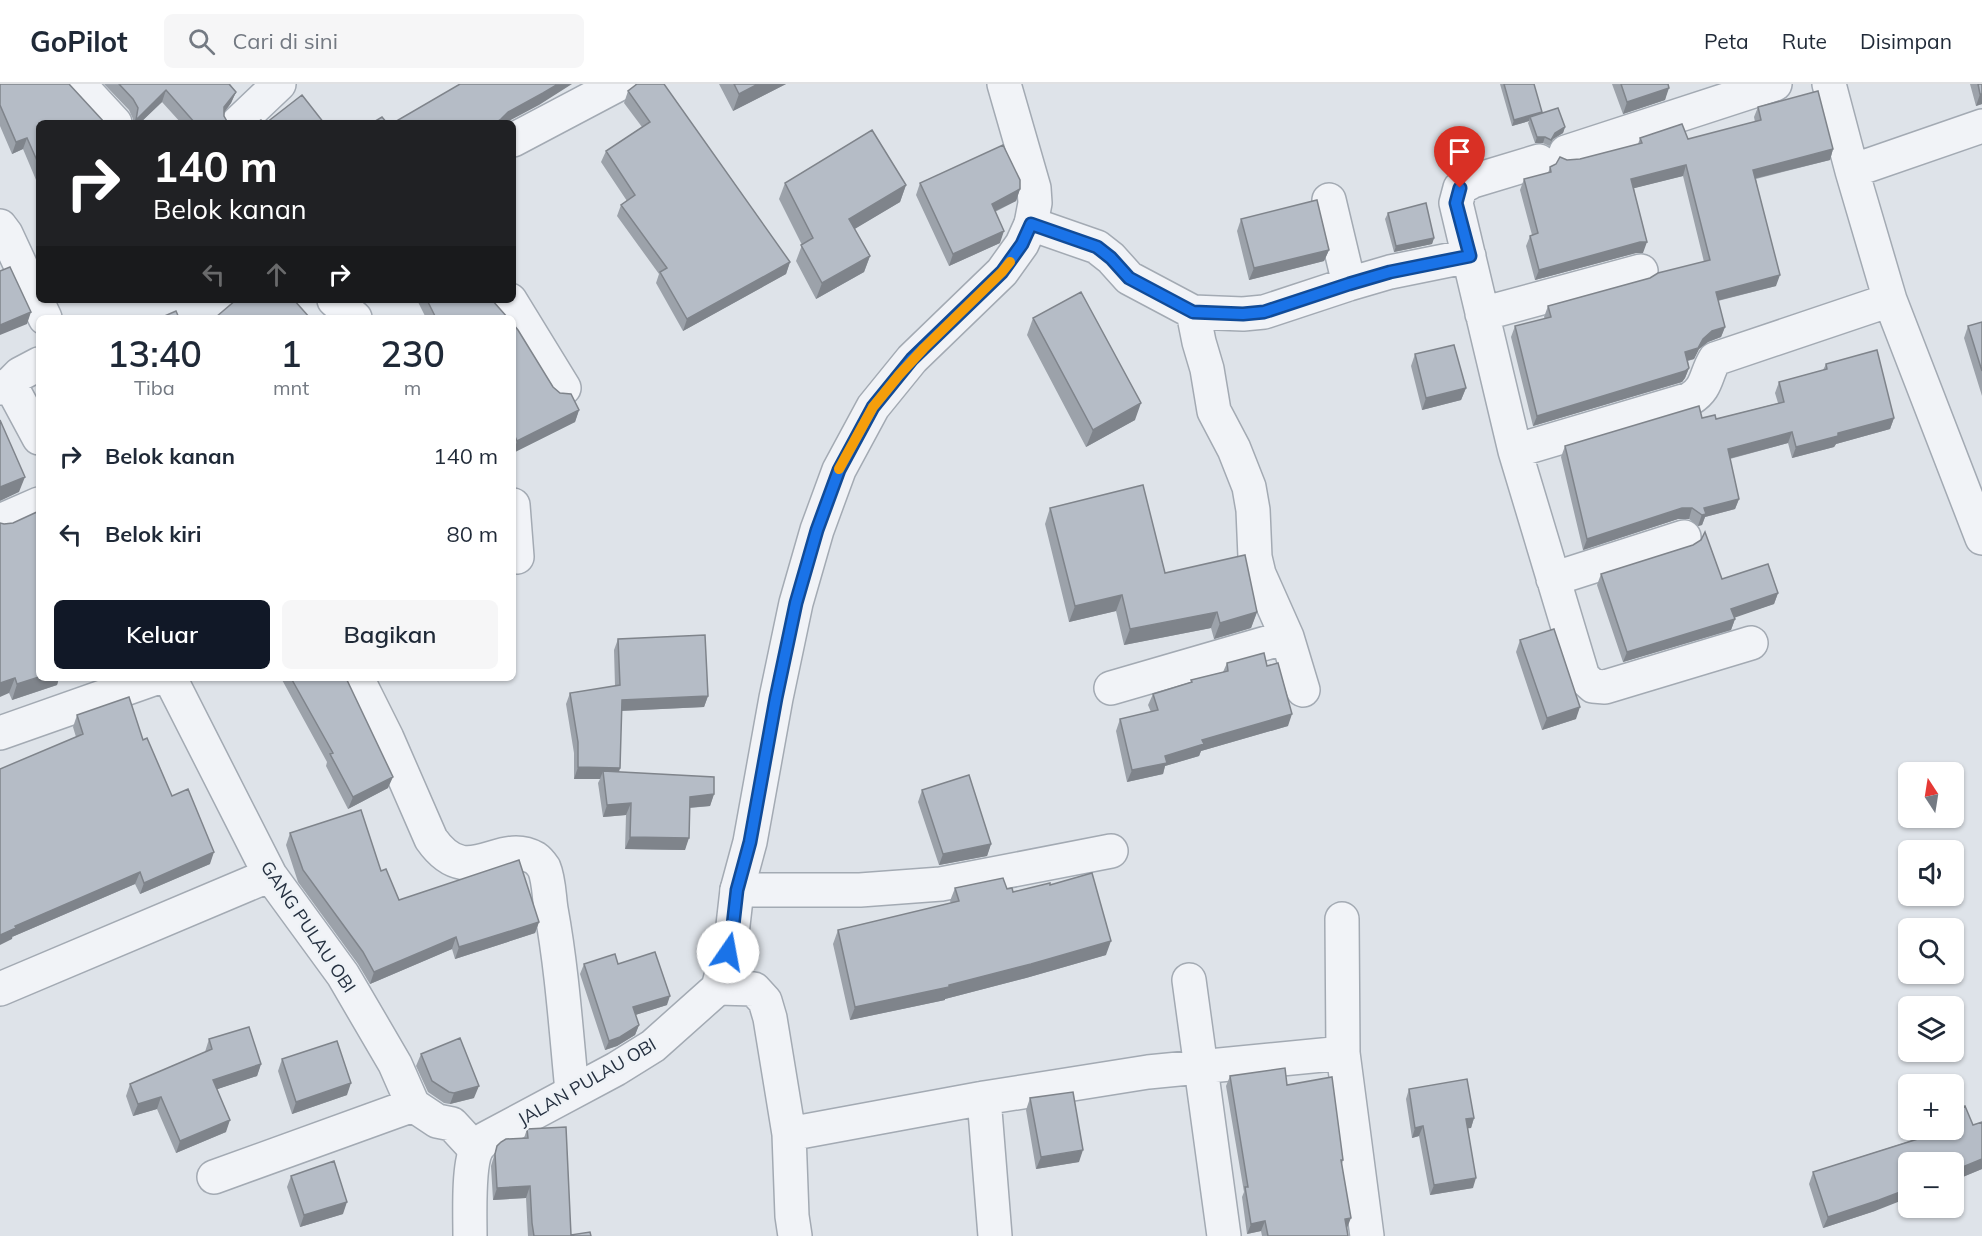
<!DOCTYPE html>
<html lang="id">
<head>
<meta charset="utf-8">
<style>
  :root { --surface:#fff; --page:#f6f6f7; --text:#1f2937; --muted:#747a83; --line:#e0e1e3; --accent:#111827 }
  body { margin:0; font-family:Mulish,sans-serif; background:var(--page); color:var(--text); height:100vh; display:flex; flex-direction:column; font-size:22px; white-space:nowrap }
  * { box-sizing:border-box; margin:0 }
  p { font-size:20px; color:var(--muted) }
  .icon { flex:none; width:33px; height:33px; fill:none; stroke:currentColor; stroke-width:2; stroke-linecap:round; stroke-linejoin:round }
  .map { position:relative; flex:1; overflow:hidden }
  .sheet { position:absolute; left:36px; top:231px; width:480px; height:366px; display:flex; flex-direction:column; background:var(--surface); border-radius:9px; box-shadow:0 2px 4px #0004 }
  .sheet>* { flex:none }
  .hud { position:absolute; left:36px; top:36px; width:480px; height:183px; border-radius:9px; box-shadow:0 2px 4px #0004; background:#202124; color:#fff; overflow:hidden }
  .needle { width:39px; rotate:348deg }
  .tools { position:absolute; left:1898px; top:678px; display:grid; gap:12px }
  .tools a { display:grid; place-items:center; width:66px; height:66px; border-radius:9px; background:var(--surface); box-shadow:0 2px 4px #0004; font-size:30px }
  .pin { position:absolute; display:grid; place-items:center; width:51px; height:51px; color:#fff; margin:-62px -26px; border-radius:50% 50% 50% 0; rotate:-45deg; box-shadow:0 0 6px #0007 }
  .pin .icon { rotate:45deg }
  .me { position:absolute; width:66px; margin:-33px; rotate:12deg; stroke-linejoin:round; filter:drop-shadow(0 0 4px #0008) }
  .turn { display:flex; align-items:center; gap:21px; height:126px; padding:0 18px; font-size:27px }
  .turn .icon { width:78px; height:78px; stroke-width:2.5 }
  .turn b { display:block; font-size:42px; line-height:51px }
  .lanes { display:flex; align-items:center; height:57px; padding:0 18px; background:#0003; justify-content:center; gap:30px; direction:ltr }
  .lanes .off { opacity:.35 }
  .eta { display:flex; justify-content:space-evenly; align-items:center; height:102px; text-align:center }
  .eta b { font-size:36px; font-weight:600; line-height:42px }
  .primary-button { display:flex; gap:12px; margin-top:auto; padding:12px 18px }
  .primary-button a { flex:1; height:69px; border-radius:9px; background:var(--accent); color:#fff; font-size:24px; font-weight:600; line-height:69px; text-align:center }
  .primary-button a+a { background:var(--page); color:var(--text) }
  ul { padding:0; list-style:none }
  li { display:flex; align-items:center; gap:18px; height:78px; padding:0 18px }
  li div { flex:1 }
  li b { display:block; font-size:22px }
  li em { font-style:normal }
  header { display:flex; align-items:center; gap:36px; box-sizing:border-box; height:84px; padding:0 30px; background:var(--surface); border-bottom:2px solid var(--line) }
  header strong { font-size:28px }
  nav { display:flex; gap:33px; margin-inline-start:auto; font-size:21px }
  .search { width:420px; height:54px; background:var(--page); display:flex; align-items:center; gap:15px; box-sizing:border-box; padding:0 21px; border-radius:9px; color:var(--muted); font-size:22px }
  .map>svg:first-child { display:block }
</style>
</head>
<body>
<header>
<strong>GoPilot</strong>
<div class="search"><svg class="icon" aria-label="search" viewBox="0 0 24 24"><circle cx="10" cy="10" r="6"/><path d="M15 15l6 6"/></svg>Cari di sini</div>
<nav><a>Peta</a><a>Rute</a><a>Disimpan</a></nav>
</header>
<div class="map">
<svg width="1982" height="1152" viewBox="0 0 1982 1152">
  <rect width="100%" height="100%" fill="#dee3e9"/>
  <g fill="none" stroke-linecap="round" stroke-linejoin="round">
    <defs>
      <path id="minor" d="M79,0l36,39
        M1829,0l23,87 38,129 92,238
        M238,39l41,-39
        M513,56l106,-56
        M1566,68l209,-68
        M1539,77l-66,20 -13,7 -4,15 59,248 68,226 10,9 12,1 146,-44
        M1852,87l130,-45
        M1329,116l20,84
        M1031,140l66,23 14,11 18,20 64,34 50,2 21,-2 85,-28 41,-12 79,-16
        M0,142l6,8 39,84
        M334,216l21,18
        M510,216l54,88
        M1193,228l6,30 8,27 7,42 20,38 15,38 4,23 2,47 4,17 28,63 16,53
        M1482,230l159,-43
        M10,300l10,-10 19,-10
        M0,304l10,-4 29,54
        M1515,367l175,-52c18,-11 15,-24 25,-40l175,-59
        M513,421l4,52
        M0,437l39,-17
        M1553,495l131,-42
        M170,594l100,197 73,100 52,89 18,41 24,16 15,3 24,26
        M357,594l30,60 44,101c37,53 67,-2 104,19 3,2 7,7 9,10 5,12 5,28 7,41 11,60 15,121 21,182
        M1111,604l176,-51
        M0,649l156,-55
        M737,806h123l81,-6 170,-33
        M1342,835l1,134 24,183
        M1189,896l35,256
        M718,904l36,1 11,12 5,17 19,116 3,82 3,20
        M0,905l270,-114
        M984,1014l11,138
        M789,1050l195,-36 164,-26 195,-19
        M214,1093l199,-72"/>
      <path id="tertiary" d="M470,1152c0,-21 -2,-68 6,-86 2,-4 6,-7 9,-11l131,-70 37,-23 65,-58 14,-54 5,-44 13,-48 26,-144 20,-95 21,-73 22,-60 34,-63 39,-48 90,-87 20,-28 9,-20 4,-21 -1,-15 -30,-104"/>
    </defs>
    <use href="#minor" stroke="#a3aab3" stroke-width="36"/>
    <use href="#tertiary" stroke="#a3aab3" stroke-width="36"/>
    <use href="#minor" stroke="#f1f3f7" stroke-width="33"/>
    <use href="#tertiary" stroke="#f1f3f7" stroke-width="33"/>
  </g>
  <path fill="#9ca2aa" d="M0,0l39,39v64l-16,-38 -11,5 -12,-28z
    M104,0h126l6,8 -5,11 -7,10v3l4,7h-47l-19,-21 -22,21h-7v-4l-4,-9z
    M719,0h67l-53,27z
    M1500,0h34l8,28 -1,2 24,13 -2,6 -10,6 -4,7 -6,-3h-8l-7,-20 1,-2 -17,5z
    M1612,0h56l-3,16 -42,14z
    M1970,0h12v20l-6,2z
    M628,7l162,171 -4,12 -103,57 -27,-48 3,-9 -42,-58 4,-11 6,-4 -26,-39 5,-11 36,-24 -18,-24z
    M1758,23l75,42 -3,11 -74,19 20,107 -58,15 7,26 -4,10 -13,5 -9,7 -5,10 -6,2 1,7 -4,10 -3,4 -149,44 -22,-89 4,-11 30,-7 -1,-2 4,-11 102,-28 54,-16 -21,-86 -49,12 9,65h-7l-101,27 -9,-34 4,-10 2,-1 -12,-45 4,-11 24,-6 2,-6 17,-7 13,-1 58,-15 2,-6 48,1 67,-17 -1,-5z
    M785,99l121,2 -6,17 -46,27 16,27 -6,16 -48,27 -20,-38 6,-16 -23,-46z
    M920,99l100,6 -4,12 -21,11 5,31 -51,23 -33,-71z
    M1388,129l46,25 -2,6 -38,8 -9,-33z
    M1241,135l88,31 -5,11 -75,19 -12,-49z
    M417,216h75l16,18h-82z
    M1033,234l102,102 -49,27 -59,-112z
    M1982,238v74l-18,-58 4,-12z
    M513,240l40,63 26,23 -4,12 -62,31z
    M1415,270l51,34 -5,12 -39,10 -11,-44z
    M1826,280l68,54 -4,11 -54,15 -2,3 -42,11 -4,-15 -58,16 9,40 -4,10 -30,8 -3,8 -4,1 -9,-7h-11l-95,31 -22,-93 4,-11 137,-28 14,1 62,-16 -3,-10 4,-11 44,-12z
    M1050,424l115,65 92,39 -6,16 -37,11 -3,-11 -87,17 -8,-34 -47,11 -24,-98z
    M0,439l39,155h20l-2,7 -45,15 -3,-7z
    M1693,461l29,34 56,14 -4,11 -40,13 1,2 -4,11 -108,32 -26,-77 4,-11z
    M618,555l90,57 -4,11 -83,4 -1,57 -1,4 95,22 -4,12 -20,2 -5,42 -60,-1 1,-34 -23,2 -5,-34 2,-4h-26v-26l-8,-49 4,-11 45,-7 -1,-36z
    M1520,556l56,79 -34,11 -26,-78z
    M1227,579l40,3 21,60 -87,25 -2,5 -34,10 -2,8 -36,8 -11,-51 4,-12 31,-7 -3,-7 5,-11 37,-11 1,-3 32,-8z
    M281,594h65l42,110 -40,21 -22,-43 1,-4z
    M77,631l66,25 29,56 38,68 -70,30 -5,-10 -123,53v2l64,-202 -3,-10z
    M922,706l69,54 -4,12 -48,9 -21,-63z
    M290,749l91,38 18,29 140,22 -4,11 -80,26 -3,-10 -82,35 -12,-20 -60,-82 -12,-37z
    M1050,801l56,70 -80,23 -81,21v1l-95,20 -17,-76 5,-14 113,-27 -1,-2 5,-13 52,1 6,3z
    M584,880h34l49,41 -32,10 4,10 -4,10 -18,11 -12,4 -25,-76z
    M209,955l52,25 -4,12 -40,13 9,43 -50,21 -19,-44 -24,7 -7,-20 4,-12 75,-32z
    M421,970l53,44 -24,6 -6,-1 -16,-11 -12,-26z
    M282,975l65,36 -55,19 -14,-43z
    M1230,992l57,9 56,75 -1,4 6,72h-86l-1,-5 -14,3 -5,-37 2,-5 -18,-106z
    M1409,1005l65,29 -3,10h-3l5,60 -43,7 -11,-59 -7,2 -6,-39z
    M1030,1014l49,64 -43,7 -10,-59z
    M527,1045l44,106 20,1h-63l-2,-38 -33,2 -2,-34 6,-20 27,-8z
    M1915,1046h38l29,39 -29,12v-19l-78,49 -52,17 -14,-44 4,-12 100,-32 -1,-3z
    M291,1092l52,38 -43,13 -13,-40z"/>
  <path fill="#7f848b" d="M558,0h14l-33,21 -34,18h-10l13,-11z
    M758,0h28l-53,27 6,-17z
    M1669,4l-4,12 -42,14 4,-12z
    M166,6l-4,12 -22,21h-6l2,-3z
    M236,8l-5,11 -11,15 4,-11z
    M1980,10h2v10l-6,2z
    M1542,28l-2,6 -10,-1 -1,4 -17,5 2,-6z
    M1565,43l-2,6 -10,6 -4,7 6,-13z
    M1537,53h8l-2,6h-8z
    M27,54l-4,11 -11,5 4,-12z
    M1833,65l-3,11 -81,20 4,-10z
    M1686,81l-3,11 -56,14 4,-11z
    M906,101l-6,17 -57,34 6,-17z
    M1020,105l-4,12 -29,14 5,-11z
    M1004,147l-4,12 -51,23 4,-12z
    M1434,154l-2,6 -38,8 2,-6z
    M1640,158h7l-4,11h-7l-101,27 4,-10z
    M1329,166l-5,11 -75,19 5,-12z
    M870,172l-6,16 -48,27 6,-16z
    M790,178l-4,12 -103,57 4,-12z
    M1780,191l-4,11 -64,16 4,-10z
    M31,228l-4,12 -27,11v-10z
    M1725,243l-4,10 -13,5 -9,7 -5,10 -13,3 4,-10 27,-21z
    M1689,284l-4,10 -3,4 -149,44 4,-10z
    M1466,304l-5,12 -39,10 4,-12z
    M1141,319l-6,17 -49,27 7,-17z
    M579,326l-4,12 -62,31 4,-12z
    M1894,334l-4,11 -54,15 -2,3 -42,11 4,-11 42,-14z
    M1792,348l-4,11 -64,17 4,-11z
    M25,393l-6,15 -19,9v-14z
    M1739,415l-4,10 -30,8 -3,8 -4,1 6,-18z
    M1682,424h10l-3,11h-11l-95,31 4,-11z
    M1778,509l-4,11 -46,16 3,-11z
    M1122,511l-6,16 -47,11 6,-16z
    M1217,528l-6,16 -87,17 6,-16z
    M1257,528l-6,16 -37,11 6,-16z
    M1735,535l-4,11 -108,32 4,-10z
    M39,593l20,1 -2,7 -45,15 5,-16z
    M15,594l-6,15 -9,4v-14z
    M708,612l-4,11 -87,4 5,-11z
    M1580,623l-4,12 -34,11 5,-12z
    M1292,630l-4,12 -87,25 -2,5 -34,10 -2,8 -36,8 5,-12 70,-30z
    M578,683l42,1 -4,11 -13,-8 -3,8h-26z
    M393,693l-5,11 -40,21 5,-12z
    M714,710l-4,12 -25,2 5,-11z
    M631,719l-5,12 -23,2 4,-12z
    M630,753l59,1 -4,12 -60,-1z
    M991,760l-4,12 -48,9 4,-11z
    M214,768l-4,12 -70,30 4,-11z
    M140,788l-5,12 -123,53v2l-12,6v-10l15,-9z
    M539,838l-4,11 -80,26 4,-12z
    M456,853l-4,12 -82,35 4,-12z
    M1111,857l-5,14 -80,23 -81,21v1l-95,20 5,-13 94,-22z
    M670,912l-3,9 -38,12 4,-10z
    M639,941l-4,10 -18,11 -12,4 4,-9z
    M261,980l-4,12 -48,16 4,-12z
    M351,999l-4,12 -55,19 4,-12z
    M479,1002l-5,12 -24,6 4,-11z
    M161,1013l-4,12 -24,7 5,-12z
    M1474,1034l-3,10 -8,1 3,-10z
    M230,1036l-4,12 -50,21 4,-12z
    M1423,1042l-4,10 -7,2 3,-10z
    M1083,1066l-4,12 -43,7 5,-12z
    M1982,1075v10l-29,12v-10z
    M1476,1094l-3,10 -43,7 4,-10z
    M530,1102l-4,12 -33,2 4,-12z
    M1908,1105v9l-33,13 -52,17 5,-11z
    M347,1118l-4,12 -43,13 4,-12z
    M1351,1134l-4,10 -2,-9z
    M1265,1137l-4,10 -14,3 4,-10z"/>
  <path fill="#b5bcc6" stroke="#7f848b" stroke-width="1.5" d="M0,0h69l36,39h-66v42l-12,-27 -11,4 -16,-37z
    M119,0h110l7,8 -12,15v9l4,7h-33l-29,-33 -30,30 2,-12 -5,-9z
    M460,0h98l-15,9 -35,19 -7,7 -6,4h-102z
    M637,0h27l126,178 -103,57 -27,-47 7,-4 -46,-63 14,-10 -29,-44 44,-29 -22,-31z
    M734,0h24l-19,10z
    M1504,0h30l8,28 -28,8z
    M1621,0h47l1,4 -42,14z
    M1978,0h4v10h-2z
    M1818,7l15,58 -80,21 27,105 -64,17 9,35 -13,4 -9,8 -5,9 -13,4 4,16 -4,3 -148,45 -22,-90 36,-9 -3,-11 102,-28 8,-5 52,-13 -24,-95 -55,14 16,63h-7l-101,28 -9,-34 8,-3 -14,-54 27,-7 -1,-5 6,-3 4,-7 7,3 13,-1 62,-16 -2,-5 42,-14 6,15 73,-19 -3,-13z
    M302,11l22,28h-58z
    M1558,24l7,19 -10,6 -4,7 -6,-3h-8l-7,-20z
    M382,33l5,6h-15z
    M261,36l3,3h-8z
    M872,46l34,55 -57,34 21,37 -48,27 -21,-38 12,-7 -28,-55z
    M1003,61l17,35v9l-28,15 12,27 -51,23 -33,-71z
    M1317,116l12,50 -75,18 -13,-49z
    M1426,119l8,35 -38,8 -8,-33z
    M10,183l21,45 -31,13v-54z
    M1081,208l60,111 -48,27 -60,-112z
    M236,216h58l16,18 -94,-1z
    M427,216h65l16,18h-72z
    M176,227l3,7h-19z
    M1982,238v49l-14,-45z
    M513,240l5,6 35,57 7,6 11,1 8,16 -62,31 -4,-9z
    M1454,261l12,43 -40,10 -11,-44z
    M1877,266l17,68 -56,15v3l-42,11 -4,-15 -64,17 11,50 -35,9 2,6 -4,1 -10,-7h-10l-95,31 -22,-93 134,-40 3,12 13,-3 1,4 68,-17 -5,-20 48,-13 -1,-5z
    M0,336l25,57 -25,10z
    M1143,401l22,88 80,-18 12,57 -37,11 -3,-11 -87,17 -8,-34 -47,11 -25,-98z
    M39,427v166l-22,7 -2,-6 -15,5v-160l4,1 9,-1z
    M1705,448l17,47 46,-15 10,29 -47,16 4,10 -108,33 -26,-78 92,-29 8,-5z
    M1554,545l26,78 -33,11 -27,-78z
    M705,551l3,61 -86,4 -2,68 -42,-1v-25l-8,-49 50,-8 -2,-46z
    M1264,569l3,13 11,-3 14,51 -90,26 2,4 -39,12 2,7 -35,7 -12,-51 38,-9 -5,-16 39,-12 -1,-2 37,-9 -1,-8z
    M291,594h55l47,99 -40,20 -23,-43 3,-1z
    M129,613l14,43 4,-2 25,58 16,-7 26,63 -70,31 -4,-11 -125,54 1,2 -16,7v-166l83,-35 -6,-19z
    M603,687l111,6v17l-24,3 -1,41 -59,-1 1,-34 -24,2z
    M969,691l22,69 -48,10 -21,-64z
    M361,726l20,61 5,-2 13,31 120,-40 20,62 -80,25 -3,-10 -82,35 -11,-20 -60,-82 -13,-37z
    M1092,789l19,68 -80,23 -82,21v2l-94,20 -17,-77 121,-29 -4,-13 48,-10 4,11 5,-1 1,4 37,-9v2z
    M655,868l15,44 -37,11 6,18 -19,12 -11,4 -25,-77 31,-10 3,10z
    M249,943l12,37 -48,16 17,40 -50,21 -19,-44 -23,7 -8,-20 82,-35 -3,-10z
    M460,954l19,48 -25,7 -5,-1 -17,-11 -11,-27z
    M337,957l14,42 -55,19 -14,-43z
    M1285,984l2,17 45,-8 11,83h-2l10,58 -6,1 3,17h-80l-3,-15 -14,3 -6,-37h3l-18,-111z
    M1467,995l7,39 -8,1 10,59 -42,7 -11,-59 -8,2 -6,-39z
    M1073,1008l10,58 -42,7 -11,-59z
    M1965,1022l8,19 9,-3v37l-29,12v-9h-45v27l-29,11 -51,17 -15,-45 108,-34 -3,-8h35v-19z
    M566,1043l5,108 19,-3 1,4h-57l-2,-13 -2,-37 -33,2 -2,-34 2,-8 4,-4 5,-3 22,-1 -1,-9z
    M334,1077l13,41 -43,13 -13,-39z"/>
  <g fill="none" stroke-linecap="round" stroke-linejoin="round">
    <defs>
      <path id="route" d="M728,868l4,-18 5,-44 13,-48 26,-144 20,-95 21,-73 22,-60 34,-63 39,-48 90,-87 20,-28 9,-20 66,23 14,11 18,20 64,34 50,2 21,-2 85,-28 41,-12 80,-16 -14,-53 4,-15"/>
    </defs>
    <use href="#route" stroke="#114b97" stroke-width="15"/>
    <use href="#route" stroke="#1a73e8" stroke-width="10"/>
    <path stroke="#f59e0b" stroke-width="10" d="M839,385l34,-62 26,-32 25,-27 78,-76 8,-10"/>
  </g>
  <g text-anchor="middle" stroke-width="5" stroke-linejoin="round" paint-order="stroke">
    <g font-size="18" fill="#263141" stroke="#eef2f6">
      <text transform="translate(308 843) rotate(56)" y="6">GANG PULAU OBI</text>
      <text transform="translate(587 998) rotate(-30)" y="6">JALAN PULAU OBI</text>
    </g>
  </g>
</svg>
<div class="tools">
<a><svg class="needle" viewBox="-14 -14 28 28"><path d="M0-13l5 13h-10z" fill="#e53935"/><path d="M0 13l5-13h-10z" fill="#747a83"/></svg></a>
<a><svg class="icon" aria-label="sound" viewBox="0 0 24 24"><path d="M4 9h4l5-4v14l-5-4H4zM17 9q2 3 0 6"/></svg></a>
<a><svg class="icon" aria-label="search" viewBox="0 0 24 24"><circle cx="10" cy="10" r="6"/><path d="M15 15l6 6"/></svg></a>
<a><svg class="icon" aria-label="layers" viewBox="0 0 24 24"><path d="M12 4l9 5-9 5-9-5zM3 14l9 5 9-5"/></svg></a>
<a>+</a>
<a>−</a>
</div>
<div class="pin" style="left:1460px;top:104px;background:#d93025"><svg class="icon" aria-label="arrive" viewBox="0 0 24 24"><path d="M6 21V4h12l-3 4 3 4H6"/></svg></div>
<svg class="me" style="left:728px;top:868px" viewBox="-20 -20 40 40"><circle r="19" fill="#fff"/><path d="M0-13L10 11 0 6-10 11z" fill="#1a73e8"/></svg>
<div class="hud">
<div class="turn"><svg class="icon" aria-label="right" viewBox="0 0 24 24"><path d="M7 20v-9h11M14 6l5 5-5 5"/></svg><div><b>140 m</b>Belok kanan</div></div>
<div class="lanes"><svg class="icon off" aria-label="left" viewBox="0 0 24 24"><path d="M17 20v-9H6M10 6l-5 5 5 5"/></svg><svg class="icon off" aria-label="ahead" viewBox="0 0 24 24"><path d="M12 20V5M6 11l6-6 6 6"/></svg><svg class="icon" aria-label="right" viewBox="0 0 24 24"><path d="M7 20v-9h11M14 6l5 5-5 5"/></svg></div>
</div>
<section class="sheet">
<div class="eta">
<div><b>13:40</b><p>Tiba</p></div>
<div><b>1</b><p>mnt</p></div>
<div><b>230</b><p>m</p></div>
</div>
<ul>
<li><svg class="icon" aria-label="right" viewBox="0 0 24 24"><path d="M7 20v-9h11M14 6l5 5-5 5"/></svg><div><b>Belok kanan</b></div><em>140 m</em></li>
<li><svg class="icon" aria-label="left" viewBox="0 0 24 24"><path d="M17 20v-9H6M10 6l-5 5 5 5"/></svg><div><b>Belok kiri</b></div><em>80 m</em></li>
</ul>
<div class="primary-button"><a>Keluar</a><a>Bagikan</a></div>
</section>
</div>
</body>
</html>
